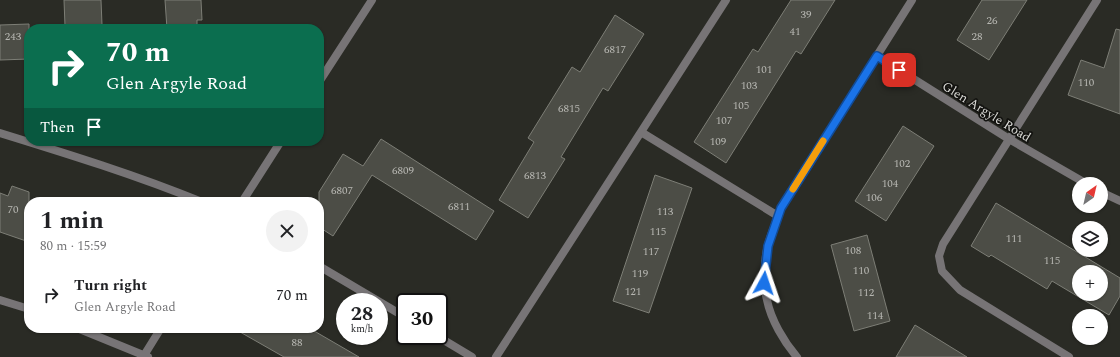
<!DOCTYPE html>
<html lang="en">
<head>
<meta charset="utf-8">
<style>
  :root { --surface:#fff; --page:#f2f2f2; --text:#202124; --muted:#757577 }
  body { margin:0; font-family:Spectral,serif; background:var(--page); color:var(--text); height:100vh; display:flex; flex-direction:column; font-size:15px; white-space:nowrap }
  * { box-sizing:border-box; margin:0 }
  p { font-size:13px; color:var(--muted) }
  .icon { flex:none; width:22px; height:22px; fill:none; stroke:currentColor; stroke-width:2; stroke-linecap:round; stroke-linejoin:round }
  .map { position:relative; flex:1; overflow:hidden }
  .panel { position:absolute; left:24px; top:197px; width:300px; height:136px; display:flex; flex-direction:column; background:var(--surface); border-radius:16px; box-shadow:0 1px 3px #0004 }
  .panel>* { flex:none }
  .banner { position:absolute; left:24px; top:24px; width:300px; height:122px; border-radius:16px; box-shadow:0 1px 3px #0004; background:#0b6e4f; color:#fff; overflow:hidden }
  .needle { width:26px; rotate:34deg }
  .buttons { position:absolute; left:1072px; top:177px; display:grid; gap:8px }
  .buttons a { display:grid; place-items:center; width:36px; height:36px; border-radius:50%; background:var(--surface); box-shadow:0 1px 3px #0004; font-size:20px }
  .speed { position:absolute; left:336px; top:293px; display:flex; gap:8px; font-size:20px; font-weight:700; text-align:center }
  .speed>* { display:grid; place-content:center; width:52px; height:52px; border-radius:50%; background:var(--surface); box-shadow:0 1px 3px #0004; line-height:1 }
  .speed small { font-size:10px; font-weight:400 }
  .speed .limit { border:2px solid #111; border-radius:6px; background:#fff; color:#111 }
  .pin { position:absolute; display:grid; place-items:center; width:34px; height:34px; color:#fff; margin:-17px; border-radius:8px; box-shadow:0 2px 6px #0006 }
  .me { position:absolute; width:44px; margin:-22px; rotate:5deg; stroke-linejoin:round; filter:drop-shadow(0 0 3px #0008) }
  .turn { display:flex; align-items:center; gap:14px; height:84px; padding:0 16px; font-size:18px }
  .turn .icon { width:52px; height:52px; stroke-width:2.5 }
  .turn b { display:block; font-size:28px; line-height:34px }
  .then { display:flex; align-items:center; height:38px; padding:0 16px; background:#0003; gap:8px; font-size:15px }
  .round { display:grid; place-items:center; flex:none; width:42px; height:42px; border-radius:21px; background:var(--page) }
  .summary { display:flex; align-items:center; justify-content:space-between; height:68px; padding:0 16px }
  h1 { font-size:24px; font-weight:700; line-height:30px }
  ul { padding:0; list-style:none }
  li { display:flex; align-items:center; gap:12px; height:60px; padding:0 16px }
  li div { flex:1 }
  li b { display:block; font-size:15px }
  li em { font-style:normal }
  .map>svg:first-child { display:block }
</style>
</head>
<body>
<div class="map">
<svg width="1120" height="357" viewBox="0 0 1120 357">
  <rect width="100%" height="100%" fill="#2a2b25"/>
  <path fill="#4c4d46" stroke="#7d7e76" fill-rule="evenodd" d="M64,0h37l1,25 -37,1z
    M165,0h36l1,20h-5v9h-30z
    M791,0h44l-34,54 -5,-3 -70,112 -32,-21 59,-93 5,3z
    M982,0h45l-38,60 -32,-20z
    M615,15l29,19 -36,57 -5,-3 -42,69 4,2 -37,59 -29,-18 35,-58 -6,-4 44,-71 8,5z
    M29,24v35l-29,1v-35z
    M1116,29l4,1v84l-52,-19 13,-35 23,8z
    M903,126l31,20 -48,75 -31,-20z
    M381,139l113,72 -18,29 -104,-65 -39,61 -14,-9v-35l24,-38 20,12z
    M655,175l37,13 -43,125 -36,-12z
    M12,186l17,6v50l-29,-10v-39l8,3z
    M996,203l124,75v18l-11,19 -57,-34 -5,8 -56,-34 -2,2 -18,-11zM1079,272h22v22h-22z
    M867,235l23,86 -36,10 -23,-86z
    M915,325l52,32h-71z
    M233,328h76l50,29h-75z"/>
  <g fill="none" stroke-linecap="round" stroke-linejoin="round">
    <path stroke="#777476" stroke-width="8" d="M641,132l137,84
      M0,133c68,21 136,42 202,69
      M319,266l86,51
      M437,336l35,21
      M496,357l230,-357
      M1069,357l-109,-67 -18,-19 -3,-15 4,-12 154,-244"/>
    <path stroke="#777476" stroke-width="8" d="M877,56l132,83 78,45
      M319,82l53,-82
      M1101,192l19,9
      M242,202l39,-61
      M0,300l29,9
      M77,328l71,29
      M143,357l18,-29
      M797,357c-13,-15 -26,-37 -30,-57 -4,-14 -3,-40 1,-55 3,-12 9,-25 13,-37l131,-208"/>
  </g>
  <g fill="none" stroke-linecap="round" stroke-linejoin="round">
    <defs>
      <path id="route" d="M764,283l4,-37 13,-38 96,-152 22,14"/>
    </defs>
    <use href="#route" stroke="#114b97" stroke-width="10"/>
    <use href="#route" stroke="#1a73e8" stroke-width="7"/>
    <path stroke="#f59e0b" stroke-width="7" d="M793,189l30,-48"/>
  </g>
  <g text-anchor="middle" stroke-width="3.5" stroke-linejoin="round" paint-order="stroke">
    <g font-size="11" fill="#b6b6b1">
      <text x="806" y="18">39</text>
      <text x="992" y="24">26</text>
      <text x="795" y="35">41</text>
      <text x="13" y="40">243</text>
      <text x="977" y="40">28</text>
      <text x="615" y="53">6817</text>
      <text x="764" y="73">101</text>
      <text x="1086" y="86">110</text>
      <text x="749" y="89">103</text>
      <text x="741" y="109">105</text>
      <text x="569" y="112">6815</text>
      <text x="724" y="124">107</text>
      <text x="718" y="145">109</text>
      <text x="902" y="167">102</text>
      <text x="403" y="174">6809</text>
      <text x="535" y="179">6813</text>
      <text x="890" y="187">104</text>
      <text x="342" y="194">6807</text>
      <text x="874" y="201">106</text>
      <text x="459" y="210">6811</text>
      <text x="13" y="213">70</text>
      <text x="665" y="215">113</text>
      <text x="658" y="235">115</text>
      <text x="1014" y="242">111</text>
      <text x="853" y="254">108</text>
      <text x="651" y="255">117</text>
      <text x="1052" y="264">115</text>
      <text x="861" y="274">110</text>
      <text x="640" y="277">119</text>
      <text x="633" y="295">121</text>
      <text x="866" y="296">112</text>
      <text x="875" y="319">114</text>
      <text x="297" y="346">88</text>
    </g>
    <g font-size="13" fill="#d9d9d5" stroke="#131310">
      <text transform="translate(987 111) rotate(32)" y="5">Glen Argyle Road</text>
    </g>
  </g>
</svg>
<div class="buttons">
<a><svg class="needle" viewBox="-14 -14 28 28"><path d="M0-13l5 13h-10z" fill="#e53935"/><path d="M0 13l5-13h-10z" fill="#757577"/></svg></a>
<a><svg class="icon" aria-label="layers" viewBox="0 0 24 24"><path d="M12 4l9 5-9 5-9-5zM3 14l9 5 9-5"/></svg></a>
<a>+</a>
<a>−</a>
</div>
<div class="speed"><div>28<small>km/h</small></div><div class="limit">30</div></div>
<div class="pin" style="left:899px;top:70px;background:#d93025"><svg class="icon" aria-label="arrive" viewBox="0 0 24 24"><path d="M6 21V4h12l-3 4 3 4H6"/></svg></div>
<svg class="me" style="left:764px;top:283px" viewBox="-20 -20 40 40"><path d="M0-17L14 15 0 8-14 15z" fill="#1a73e8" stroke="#fff" stroke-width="4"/></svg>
<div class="banner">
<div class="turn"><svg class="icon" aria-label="right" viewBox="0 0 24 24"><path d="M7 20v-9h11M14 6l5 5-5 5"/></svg><div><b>70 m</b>Glen Argyle Road</div></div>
<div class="then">Then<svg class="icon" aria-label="arrive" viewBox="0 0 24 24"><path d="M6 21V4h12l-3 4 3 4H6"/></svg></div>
</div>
<section class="panel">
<div class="summary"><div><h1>1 min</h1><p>80 m · 15:59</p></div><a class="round"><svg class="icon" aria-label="close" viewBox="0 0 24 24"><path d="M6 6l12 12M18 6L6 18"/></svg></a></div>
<ul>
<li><svg class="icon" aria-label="right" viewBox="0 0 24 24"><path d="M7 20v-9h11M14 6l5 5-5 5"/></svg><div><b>Turn right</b><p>Glen Argyle Road</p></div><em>70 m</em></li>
</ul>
</section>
</div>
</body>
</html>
